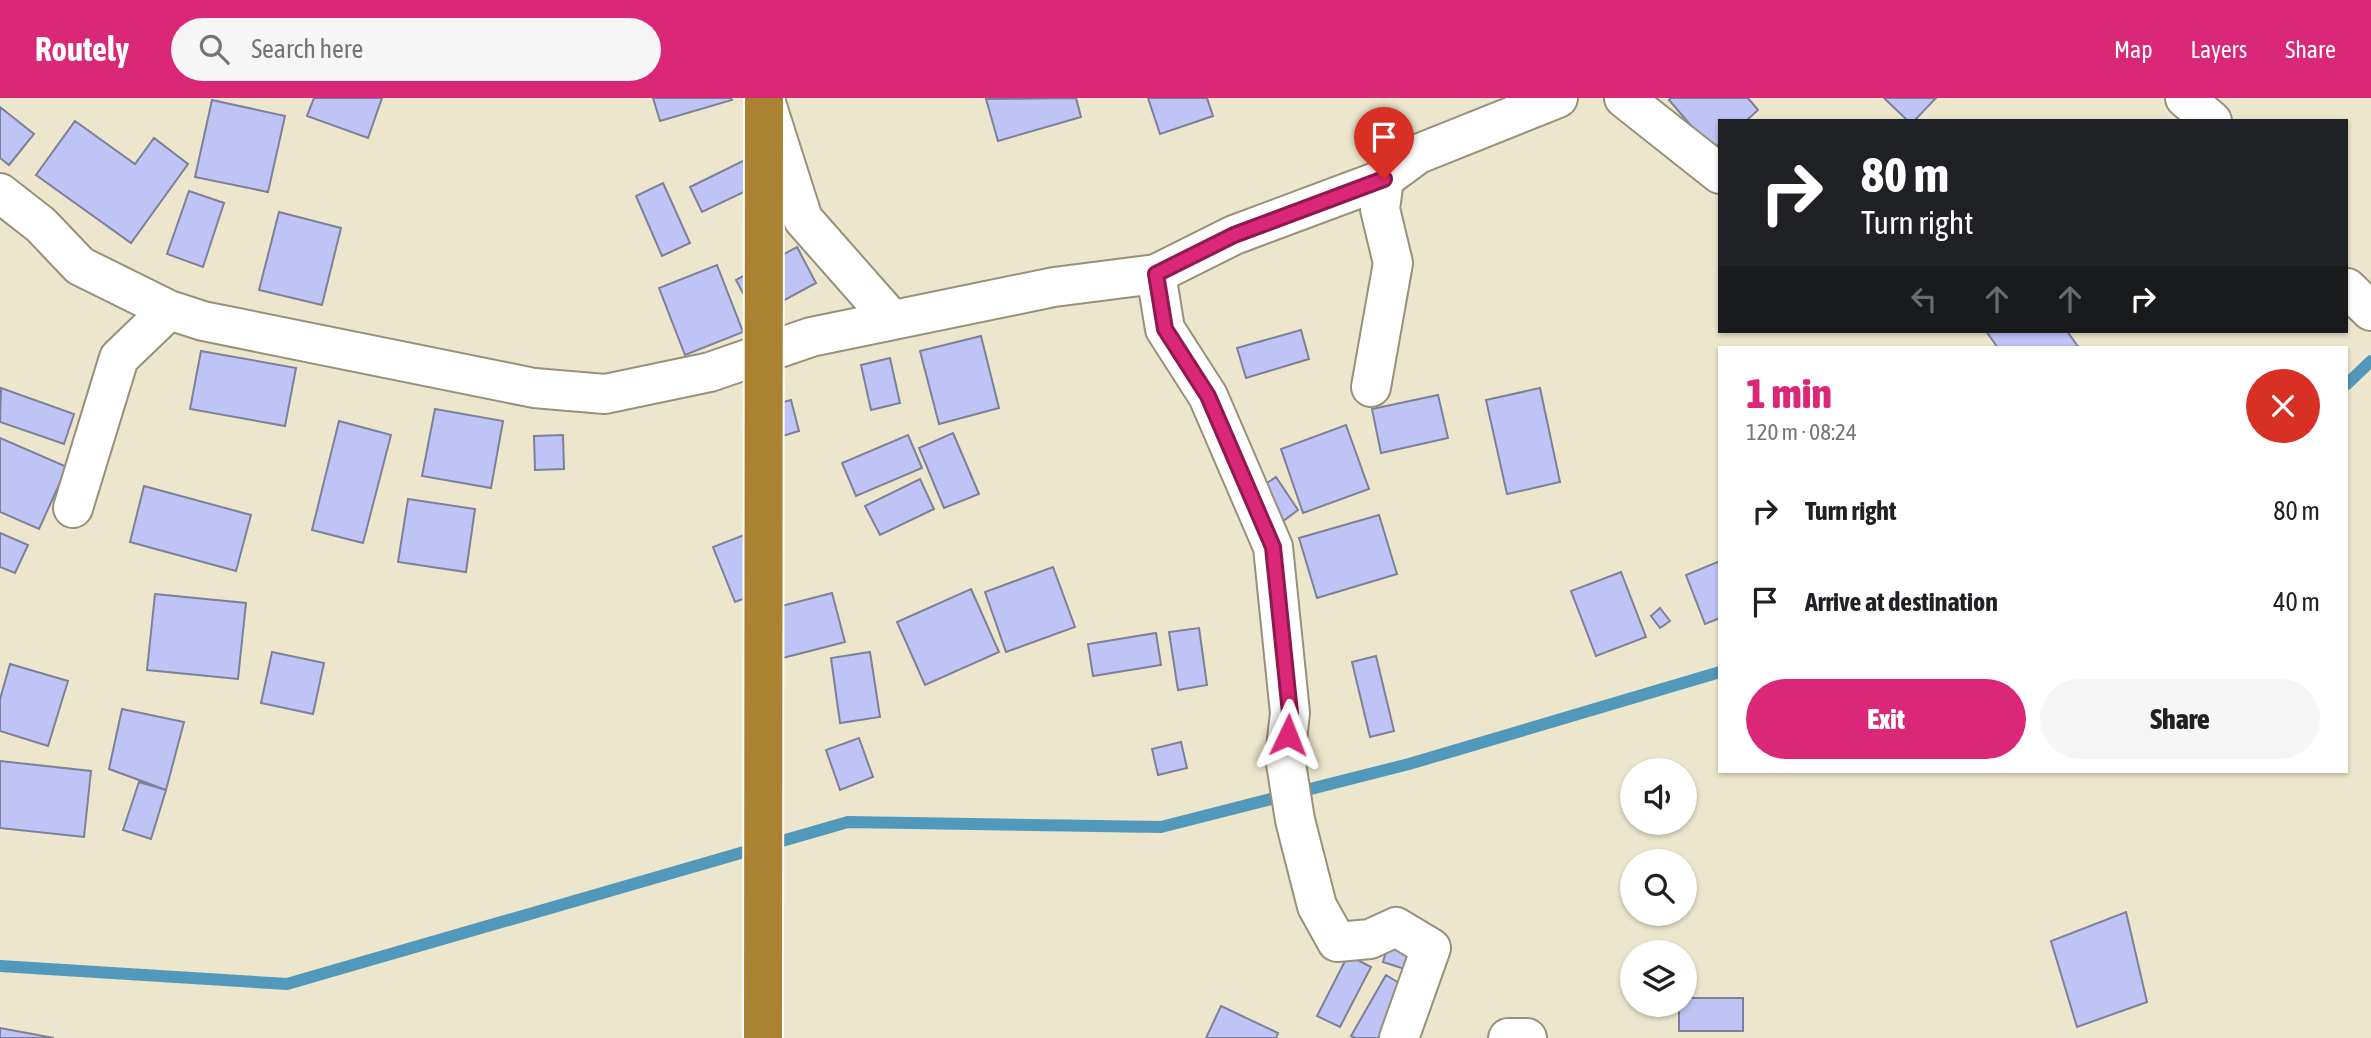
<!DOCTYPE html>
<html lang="en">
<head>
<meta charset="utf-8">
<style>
  :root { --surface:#fff; --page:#f6f6f6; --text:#202124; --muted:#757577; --accent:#db2777 }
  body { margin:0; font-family:"Asap Condensed",sans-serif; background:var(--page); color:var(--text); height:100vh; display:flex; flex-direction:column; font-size:26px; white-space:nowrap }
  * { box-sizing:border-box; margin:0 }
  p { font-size:23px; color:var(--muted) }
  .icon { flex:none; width:38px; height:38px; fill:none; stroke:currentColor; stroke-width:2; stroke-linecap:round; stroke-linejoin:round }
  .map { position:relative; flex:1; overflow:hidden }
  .side { position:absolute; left:1718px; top:248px; width:630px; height:427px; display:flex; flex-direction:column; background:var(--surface); border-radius:0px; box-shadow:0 2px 5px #0004 }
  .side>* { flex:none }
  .guide { position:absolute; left:1718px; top:21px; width:630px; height:214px; border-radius:0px; box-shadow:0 2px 5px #0004; background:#202124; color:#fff; overflow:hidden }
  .controls { position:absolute; left:1620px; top:660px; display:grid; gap:14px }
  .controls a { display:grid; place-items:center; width:77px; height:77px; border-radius:50%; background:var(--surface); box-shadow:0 2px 5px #0004; font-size:35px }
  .pin { position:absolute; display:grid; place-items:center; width:60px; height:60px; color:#fff; margin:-72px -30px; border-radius:50% 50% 50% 0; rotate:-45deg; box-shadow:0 0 7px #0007 }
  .pin .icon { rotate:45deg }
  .me { position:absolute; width:77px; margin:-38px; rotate:2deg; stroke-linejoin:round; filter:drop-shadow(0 0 5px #0008) }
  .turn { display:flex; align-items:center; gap:24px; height:147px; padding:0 28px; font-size:32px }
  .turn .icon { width:91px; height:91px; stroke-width:2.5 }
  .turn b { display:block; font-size:49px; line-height:60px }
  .lanes { display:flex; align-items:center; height:66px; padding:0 28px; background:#0003; justify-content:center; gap:35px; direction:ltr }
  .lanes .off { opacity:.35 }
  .round { display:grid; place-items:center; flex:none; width:74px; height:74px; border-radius:37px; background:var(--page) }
  .headline { display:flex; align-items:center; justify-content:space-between; height:119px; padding:0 28px }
  h1 { font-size:42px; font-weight:800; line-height:52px; color:var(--accent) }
  .primary-button { display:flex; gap:14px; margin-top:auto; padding:14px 28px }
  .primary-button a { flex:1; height:80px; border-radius:42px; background:var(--accent); color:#fff; font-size:28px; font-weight:800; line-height:80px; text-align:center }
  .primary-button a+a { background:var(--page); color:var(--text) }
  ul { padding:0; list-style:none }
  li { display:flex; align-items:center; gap:21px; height:91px; padding:0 28px }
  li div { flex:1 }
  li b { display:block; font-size:26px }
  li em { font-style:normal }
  header { display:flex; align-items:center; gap:42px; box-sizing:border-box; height:98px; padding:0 35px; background:var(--accent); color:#fff }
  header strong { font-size:33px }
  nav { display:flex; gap:38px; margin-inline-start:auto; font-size:24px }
  .search { width:490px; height:63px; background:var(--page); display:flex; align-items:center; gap:18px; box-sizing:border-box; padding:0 24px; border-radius:38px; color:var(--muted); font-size:26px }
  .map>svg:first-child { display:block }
</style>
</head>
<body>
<header>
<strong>Routely</strong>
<div class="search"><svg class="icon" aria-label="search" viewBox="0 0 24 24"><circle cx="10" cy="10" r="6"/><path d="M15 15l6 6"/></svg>Search here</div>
<nav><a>Map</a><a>Layers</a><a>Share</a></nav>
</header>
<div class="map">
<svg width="2371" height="940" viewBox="0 0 2371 940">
  <rect width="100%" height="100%" fill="#ece7cc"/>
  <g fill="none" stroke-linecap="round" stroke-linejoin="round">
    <path stroke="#5298ba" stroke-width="12" d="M2347,286l24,-23
      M0,868l287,18 561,-162 313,5 248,-63 311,-92"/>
  </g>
  <path fill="#bfc3f5" stroke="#7d8098" stroke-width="2" d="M314,0h68l-14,40 -61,-22z
    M653,0h78l1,2 -72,21z
    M1076,0l5,19 -83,24 -12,-42z
    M1148,0h59l6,18 -53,18z
    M1671,0h77l10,12 -12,11h-26v22l-8,7 -43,-50z
    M1884,0h52l-22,23h-6z
    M212,2l73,16 -17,76 -73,-15z
    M0,9l34,27 -25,31 -9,-7z
    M75,23l60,43 19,-26 34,26 -57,79 -95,-68z
    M757,56l12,26 -67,32 -12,-25z
    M663,85l27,60 -28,13 -26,-60z
    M189,93l35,12 -21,64 -36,-13z
    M279,114l62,16 -19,77 -63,-15z
    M797,149l19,36 -61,33 -19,-36z
    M717,167l26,67 -58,23 -26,-67z
    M1301,232l8,29 -63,19 -9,-30z
    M1986,233h81l12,17h-81z
    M981,238l18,72 -60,16 -19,-73z
    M201,253l95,17 -11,58 -95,-17z
    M890,260l10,45 -29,7 -10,-45z
    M1,290l73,26 -10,30 -64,-22z
    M1540,290l20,94 -53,12 -21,-94z
    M1438,297l10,43 -67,15 -9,-44z
    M791,302l8,31 -33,10 -9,-32z
    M435,311l68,12 -12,67 -69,-12z
    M339,323l52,14 -28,108 -51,-13z
    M1346,327l23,64 -66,24 -22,-64z
    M953,335l26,61 -35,14 -25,-60z
    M563,337l1,34 -29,1 -1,-34z
    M908,337l14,33 -66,28 -14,-33z
    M0,340l67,29 -28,62 -39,-17z
    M1276,379l22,33 -20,15 -23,-34z
    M920,381l14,30 -54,26 -15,-29z
    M144,388l107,29 -15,56 -106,-29z
    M408,401l67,10 -9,63 -68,-10z
    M1379,417l18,59 -80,24 -18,-60z
    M0,435l28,12 -13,28 -15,-6z
    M744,437l22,55 -31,12 -22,-55z
    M1720,463v57l-15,6 -19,-49z
    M1053,469l22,60 -69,25 -21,-60z
    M1621,474l25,65 -50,19 -25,-65z
    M971,491l28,63 -74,33 -28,-63z
    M832,495l13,49 -74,19 -13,-49z
    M155,496l91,9 -8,76 -91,-9z
    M1660,510l10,13 -10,7 -9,-12z
    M1199,530l8,57 -29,5 -9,-58z
    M1156,535l5,32 -68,11 -5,-32z
    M272,554l52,11 -11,51 -52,-11z
    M870,554l10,65 -40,6 -9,-65z
    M1376,558l18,75 -24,6 -18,-75z
    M10,566l58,17 -20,65 -48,-15v-32z
    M122,611l62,13 -18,68 -57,-21z
    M859,640l14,39 -33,13 -14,-40z
    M1181,644l6,26 -29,7 -6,-26z
    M0,663l91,10 -7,66 -84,-9z
    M139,684l27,8 -15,49 -28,-9z
    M2126,814l21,90 -70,25 -26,-86z
    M1390,840l31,10 -7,24 -31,-10z
    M1348,857l23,12 -31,60 -23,-11z
    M1386,877l26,16 -28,47h-29l-4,-2z
    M1685,900h58v33h-64v-27h6z
    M1221,908l57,27 -2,5h-70z
    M0,930l54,10h-54z"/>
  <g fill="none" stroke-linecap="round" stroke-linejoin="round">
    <defs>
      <path id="street" d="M1624,0l96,76
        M2185,0l27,23
        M767,8l36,113 89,101
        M1384,81l-150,56 -78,39 9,55 43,67 65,151 17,166 -5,44 10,63 22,86 20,36 33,-3 26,-12 35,21 -32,90
        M0,95l41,32 39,41 89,44 34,11 331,67 71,6 105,-22 101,-35 243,-50 102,-13
        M2347,190l24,23
        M1371,289l22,-124 -13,-54 4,-30 34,-25 140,-56
        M73,410l46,-150 50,-48
        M1508,940h19"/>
      <path id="highway" d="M763,940l1,-940"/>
    </defs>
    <use href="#street" stroke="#969178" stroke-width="42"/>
    <use href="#highway" stroke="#fff" stroke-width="42"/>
    <use href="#street" stroke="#fff" stroke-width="38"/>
    <use href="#highway" stroke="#ab8232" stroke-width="38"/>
  </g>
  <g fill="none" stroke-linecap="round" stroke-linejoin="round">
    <defs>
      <path id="route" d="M1288,637l2,-22 -17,-166 -65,-151 -43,-67 -9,-55 78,-39 150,-56"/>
    </defs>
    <use href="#route" stroke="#8e194d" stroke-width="18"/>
    <use href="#route" stroke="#db2777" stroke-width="12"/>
  </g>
</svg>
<div class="controls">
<a><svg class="icon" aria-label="sound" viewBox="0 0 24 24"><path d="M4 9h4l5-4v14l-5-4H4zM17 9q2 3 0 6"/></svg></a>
<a><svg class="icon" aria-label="search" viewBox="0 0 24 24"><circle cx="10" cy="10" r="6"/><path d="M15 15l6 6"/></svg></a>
<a><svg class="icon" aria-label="layers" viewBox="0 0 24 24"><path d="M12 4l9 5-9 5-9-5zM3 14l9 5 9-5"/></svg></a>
</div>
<div class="pin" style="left:1384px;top:81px;background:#d93025"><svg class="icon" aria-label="arrive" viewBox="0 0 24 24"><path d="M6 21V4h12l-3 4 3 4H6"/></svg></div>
<svg class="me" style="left:1288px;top:637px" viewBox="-20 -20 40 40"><path d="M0-17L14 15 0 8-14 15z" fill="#db2777" stroke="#fff" stroke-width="4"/></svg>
<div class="guide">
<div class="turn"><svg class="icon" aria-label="right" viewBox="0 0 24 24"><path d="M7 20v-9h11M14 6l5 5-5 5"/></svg><div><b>80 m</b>Turn right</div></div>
<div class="lanes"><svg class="icon off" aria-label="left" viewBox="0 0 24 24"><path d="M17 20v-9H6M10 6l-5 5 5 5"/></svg><svg class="icon off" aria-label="ahead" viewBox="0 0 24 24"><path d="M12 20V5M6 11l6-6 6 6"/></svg><svg class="icon off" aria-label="ahead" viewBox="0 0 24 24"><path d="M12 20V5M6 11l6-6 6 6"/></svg><svg class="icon" aria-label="right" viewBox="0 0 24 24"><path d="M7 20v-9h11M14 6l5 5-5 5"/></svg></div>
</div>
<section class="side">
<div class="headline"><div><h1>1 min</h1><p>120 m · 08:24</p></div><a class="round" style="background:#d93025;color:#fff"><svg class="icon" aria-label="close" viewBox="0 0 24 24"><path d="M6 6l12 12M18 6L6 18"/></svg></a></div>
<ul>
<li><svg class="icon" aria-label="right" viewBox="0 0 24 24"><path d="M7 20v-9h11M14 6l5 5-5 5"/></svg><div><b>Turn right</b></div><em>80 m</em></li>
<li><svg class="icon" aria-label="arrive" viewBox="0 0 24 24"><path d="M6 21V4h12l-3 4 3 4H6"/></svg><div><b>Arrive at destination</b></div><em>40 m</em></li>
</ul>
<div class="primary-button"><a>Exit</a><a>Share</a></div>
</section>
</div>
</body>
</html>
